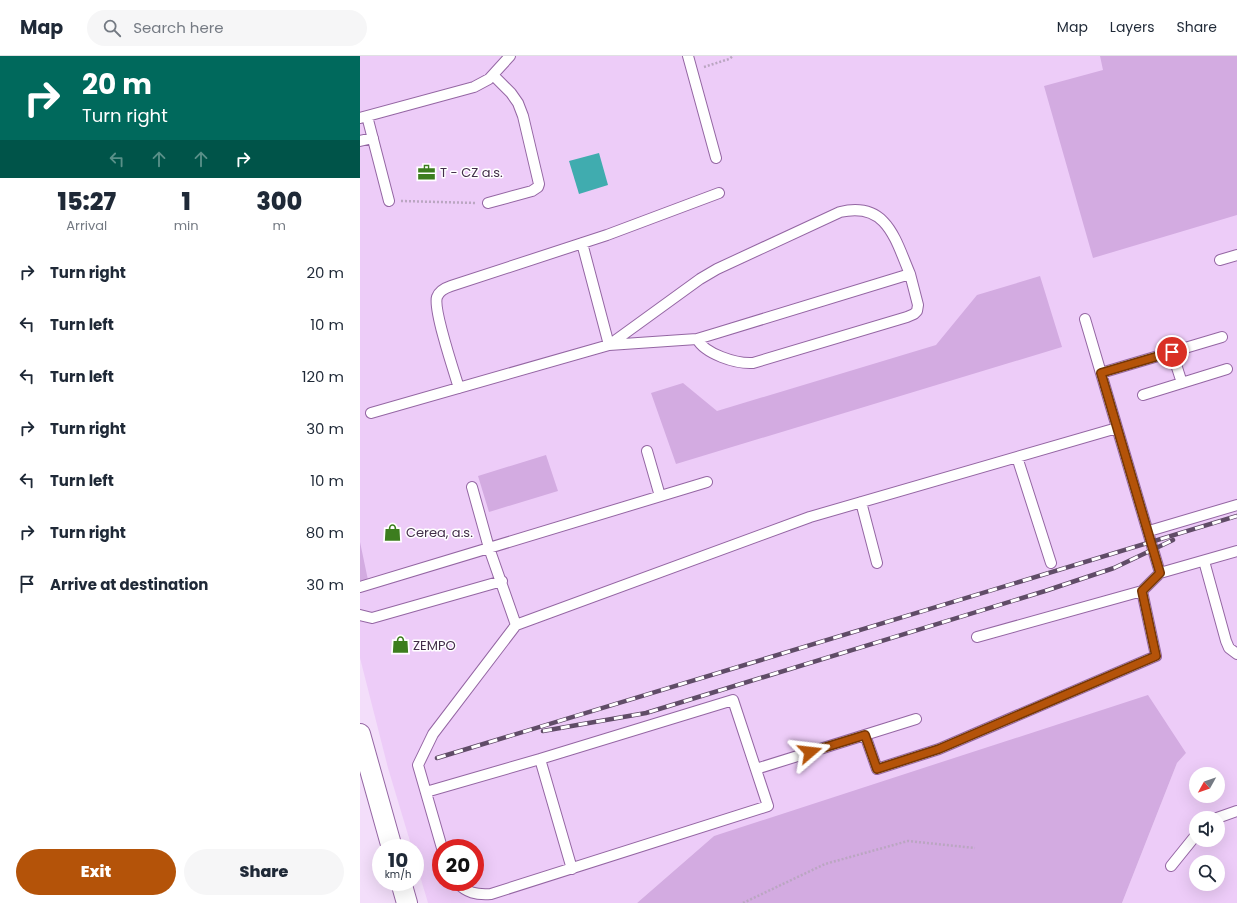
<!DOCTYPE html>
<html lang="en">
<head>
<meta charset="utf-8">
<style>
  :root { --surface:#fff; --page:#f6f6f7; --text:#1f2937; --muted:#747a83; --line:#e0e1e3; --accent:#b45309 }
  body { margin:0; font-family:Poppins,sans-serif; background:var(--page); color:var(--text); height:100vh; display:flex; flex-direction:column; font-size:15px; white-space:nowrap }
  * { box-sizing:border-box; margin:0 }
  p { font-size:13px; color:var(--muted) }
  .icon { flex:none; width:22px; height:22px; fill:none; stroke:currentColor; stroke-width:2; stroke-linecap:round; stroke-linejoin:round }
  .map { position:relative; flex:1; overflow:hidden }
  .details { display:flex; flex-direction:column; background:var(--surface); width:360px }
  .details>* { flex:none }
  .top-card { background:#00695c; color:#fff; overflow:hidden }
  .needle { width:26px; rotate:230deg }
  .buttons { position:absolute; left:829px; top:711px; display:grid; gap:8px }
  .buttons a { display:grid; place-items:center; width:36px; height:36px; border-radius:50%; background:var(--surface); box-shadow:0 4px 16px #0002; font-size:20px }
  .speed { position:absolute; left:12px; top:783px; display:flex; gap:8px; font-size:20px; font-weight:700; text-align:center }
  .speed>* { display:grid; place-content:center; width:52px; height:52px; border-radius:50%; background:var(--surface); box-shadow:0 4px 16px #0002; line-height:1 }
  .speed small { font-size:10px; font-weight:400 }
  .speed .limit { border:6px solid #d22; background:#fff; color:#111 }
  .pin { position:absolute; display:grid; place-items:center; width:34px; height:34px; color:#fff; margin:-17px; border:2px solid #fff; border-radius:50%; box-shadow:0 1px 4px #0007 }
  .me { position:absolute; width:44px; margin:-22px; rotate:73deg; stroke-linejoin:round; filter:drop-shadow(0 0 3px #0008) }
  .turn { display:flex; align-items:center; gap:14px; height:84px; padding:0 16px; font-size:18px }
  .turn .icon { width:52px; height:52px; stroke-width:2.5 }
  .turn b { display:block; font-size:28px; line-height:34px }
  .lanes { display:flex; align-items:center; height:38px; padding:0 16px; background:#0003; justify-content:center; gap:20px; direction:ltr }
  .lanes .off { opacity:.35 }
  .eta { display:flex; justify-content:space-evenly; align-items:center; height:68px; text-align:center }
  .eta b { font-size:24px; font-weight:800; line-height:28px }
  .cta { display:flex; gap:8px; margin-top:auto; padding:8px 16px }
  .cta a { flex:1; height:46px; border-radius:24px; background:var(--accent); color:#fff; font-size:16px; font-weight:800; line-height:46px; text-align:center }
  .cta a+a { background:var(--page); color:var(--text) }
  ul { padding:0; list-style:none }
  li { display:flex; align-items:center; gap:12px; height:52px; padding:0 16px }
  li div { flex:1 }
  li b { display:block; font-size:15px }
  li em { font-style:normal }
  header { display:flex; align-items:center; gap:24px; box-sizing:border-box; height:56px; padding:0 20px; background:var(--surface); border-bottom:1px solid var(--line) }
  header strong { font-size:19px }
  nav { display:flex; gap:22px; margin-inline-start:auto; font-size:14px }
  .search { width:280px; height:36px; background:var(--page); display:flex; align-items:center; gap:10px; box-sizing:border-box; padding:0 14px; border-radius:22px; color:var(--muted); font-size:15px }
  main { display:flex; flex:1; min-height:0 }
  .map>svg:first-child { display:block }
</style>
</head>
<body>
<header>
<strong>Map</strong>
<div class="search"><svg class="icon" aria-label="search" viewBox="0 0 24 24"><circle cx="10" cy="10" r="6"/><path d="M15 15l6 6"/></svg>Search here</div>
<nav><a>Map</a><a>Layers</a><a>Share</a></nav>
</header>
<main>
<section class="details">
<div class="top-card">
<div class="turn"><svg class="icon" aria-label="right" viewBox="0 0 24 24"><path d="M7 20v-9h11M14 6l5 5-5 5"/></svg><div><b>20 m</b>Turn right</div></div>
<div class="lanes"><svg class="icon off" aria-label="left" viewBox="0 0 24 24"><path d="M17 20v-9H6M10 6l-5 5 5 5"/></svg><svg class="icon off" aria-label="ahead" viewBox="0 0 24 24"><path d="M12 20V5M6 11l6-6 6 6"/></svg><svg class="icon off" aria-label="ahead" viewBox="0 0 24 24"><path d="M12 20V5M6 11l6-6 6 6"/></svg><svg class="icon" aria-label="right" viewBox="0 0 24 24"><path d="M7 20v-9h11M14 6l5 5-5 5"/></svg></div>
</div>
<div class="eta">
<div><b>15:27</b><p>Arrival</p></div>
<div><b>1</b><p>min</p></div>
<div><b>300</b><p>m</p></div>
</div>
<ul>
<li><svg class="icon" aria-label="right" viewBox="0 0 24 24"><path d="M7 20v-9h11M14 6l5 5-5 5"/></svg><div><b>Turn right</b></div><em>20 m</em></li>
<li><svg class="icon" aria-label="left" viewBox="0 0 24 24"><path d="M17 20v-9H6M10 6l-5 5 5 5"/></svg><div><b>Turn left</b></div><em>10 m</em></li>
<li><svg class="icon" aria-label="left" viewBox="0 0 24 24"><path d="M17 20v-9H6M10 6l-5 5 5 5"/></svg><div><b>Turn left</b></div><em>120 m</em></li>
<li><svg class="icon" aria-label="right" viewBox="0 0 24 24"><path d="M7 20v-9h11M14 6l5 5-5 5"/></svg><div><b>Turn right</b></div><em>30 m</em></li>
<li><svg class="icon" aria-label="left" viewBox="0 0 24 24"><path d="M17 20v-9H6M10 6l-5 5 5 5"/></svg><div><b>Turn left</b></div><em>10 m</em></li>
<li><svg class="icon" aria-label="right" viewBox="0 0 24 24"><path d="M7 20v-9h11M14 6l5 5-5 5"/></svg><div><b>Turn right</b></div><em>80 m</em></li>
<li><svg class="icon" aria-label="arrive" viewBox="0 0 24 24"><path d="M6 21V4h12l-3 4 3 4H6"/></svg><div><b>Arrive at destination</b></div><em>30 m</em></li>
</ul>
<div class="cta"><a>Exit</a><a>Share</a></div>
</section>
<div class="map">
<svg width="877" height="847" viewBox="0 0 877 847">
  <rect width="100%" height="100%" fill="#f3defa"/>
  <path fill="#edccf8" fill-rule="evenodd" d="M0,0h877v847h-115l55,-140 9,-10 -472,83 -77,67h-209l-13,-44v-11h-3l-24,-80 -28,-110zM836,718h22v22h-22zM836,762h22v22h-22zM81,792h34v34h-34zM836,806h22v22h-22z"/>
  <path fill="#d3abe1" d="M740,0h137v159l-144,43 -49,-172 59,-16z
    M680,220l22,71 -386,117 -25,-71 32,-10 34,28 219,-66 41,-50z
    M186,399l12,36 -69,21 -11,-36z
    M0,486l8,38 -8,3z
    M788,639l38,58 -9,10 -55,140h-485l77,-67z"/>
  <path fill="#40acaf" d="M239,97l9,32 -29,9 -10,-33z"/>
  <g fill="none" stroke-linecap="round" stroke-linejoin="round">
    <defs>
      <path id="service" d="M328,0l28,102
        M7,60l22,85
        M0,62l114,-31 15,-8 21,-23
        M0,85l13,-3
        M128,147l44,-12 6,-4 1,-3 -16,-68 -5,-13 -7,-10 -18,-18
        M860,204l17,-5
        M725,263l75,254
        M337,283c8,15 39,25 56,24l154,-46 7,-3 3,-3 1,-6 -8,-31
        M812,296l10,31
        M741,317l121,-36
        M99,332c-5,-16 -26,-79 -22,-91 2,-6 8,-9 14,-11l156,-51 112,-42
        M783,339l84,-26
        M11,357l238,-68 73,-5 15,-1 20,-6 193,-59c-15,-35 -23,-73 -70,-62l-123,57 -17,10 -91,66 -27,-102
        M287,395l13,45
        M657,401l34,106
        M112,431l17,61 27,77 294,-108 307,-89
        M501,446l16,61
        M789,475l88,-26
        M844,505l22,80 3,7 8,6
        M0,531l347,-105
        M782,535l18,-18 77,-22
        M0,559l12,3 130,-37
        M505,679l12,34 62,-20 217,-93 -14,-65 -165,46
        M396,713l160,-50
        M66,736l114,-33 32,110
        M857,762l20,-7
        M82,792l-24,-83 15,-31 83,-109
        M811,810l25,-31
        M96,826c11,11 20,13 35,12l277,-88 -35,-106 -193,59"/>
      <path id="minor" d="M0,678l32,114
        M41,826l6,21"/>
    </defs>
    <use href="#service" stroke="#9466a3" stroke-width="12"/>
    <use href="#minor" stroke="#9466a3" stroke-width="22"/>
    <path stroke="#baa6c1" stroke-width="2.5" stroke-dasharray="2 2" stroke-linecap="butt" d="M344,11l25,-8 4,-3
      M41,145l75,2
      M383,847l82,-39 83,-23 67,7"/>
    <use href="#service" stroke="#fff" stroke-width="10"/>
    <use href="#minor" stroke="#fff" stroke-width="20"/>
    <defs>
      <path id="rail" d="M183,675l103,-18 399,-122 69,-23 59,-28
        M77,702l800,-242"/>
    </defs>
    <use href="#rail" stroke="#604c67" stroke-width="4.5"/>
    <use href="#rail" stroke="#fff" stroke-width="3" stroke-dasharray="9" stroke-linecap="butt"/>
  </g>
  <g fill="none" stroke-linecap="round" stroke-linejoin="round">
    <defs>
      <path id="route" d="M450,696l55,-17 12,34 62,-20 217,-93 -14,-65 18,-18 -59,-200 71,-21"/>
    </defs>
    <use href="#route" stroke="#753606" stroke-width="10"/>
    <use href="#route" stroke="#b45309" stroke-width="7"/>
  </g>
  <defs>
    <symbol id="office-bare" viewBox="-9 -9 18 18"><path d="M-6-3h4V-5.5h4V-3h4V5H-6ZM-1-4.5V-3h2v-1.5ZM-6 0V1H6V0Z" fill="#3c7d1e" stroke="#fff" stroke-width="2.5" paint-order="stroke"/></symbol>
    <symbol id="shop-bare" viewBox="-9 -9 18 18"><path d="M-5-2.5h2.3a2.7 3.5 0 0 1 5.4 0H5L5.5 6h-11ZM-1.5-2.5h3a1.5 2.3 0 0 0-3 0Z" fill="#3c7d1e" stroke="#fff" stroke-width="2.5" paint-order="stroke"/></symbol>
  </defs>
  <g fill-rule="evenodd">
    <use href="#office-bare" x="54" y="104" width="25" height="25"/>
    <use href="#shop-bare" x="20" y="464" width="25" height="25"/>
    <use href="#shop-bare" x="28" y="576" width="25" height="25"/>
  </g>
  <g text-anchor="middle" stroke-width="3" stroke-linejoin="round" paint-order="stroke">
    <g font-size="13" fill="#422e49" stroke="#fff" text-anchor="start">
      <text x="80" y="121">T - CZ a.s.</text>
      <text x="46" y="481">Cerea, a.s.</text>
      <text x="53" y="594">ZEMPO</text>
    </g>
  </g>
</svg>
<div class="buttons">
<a><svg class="needle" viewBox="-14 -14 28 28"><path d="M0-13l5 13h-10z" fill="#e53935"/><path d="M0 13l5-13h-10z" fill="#747a83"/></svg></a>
<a><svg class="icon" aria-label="sound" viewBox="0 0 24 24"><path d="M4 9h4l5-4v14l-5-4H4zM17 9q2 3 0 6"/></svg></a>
<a><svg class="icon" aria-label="search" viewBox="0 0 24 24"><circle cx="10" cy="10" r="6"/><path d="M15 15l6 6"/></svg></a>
</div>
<div class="speed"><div>10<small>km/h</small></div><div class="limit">20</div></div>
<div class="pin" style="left:812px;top:296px;background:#d93025"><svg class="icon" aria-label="arrive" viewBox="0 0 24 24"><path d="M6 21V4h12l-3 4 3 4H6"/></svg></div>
<svg class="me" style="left:450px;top:696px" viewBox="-20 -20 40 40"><path d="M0-17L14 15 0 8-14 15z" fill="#b45309" stroke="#fff" stroke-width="4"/></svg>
</div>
</main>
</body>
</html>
